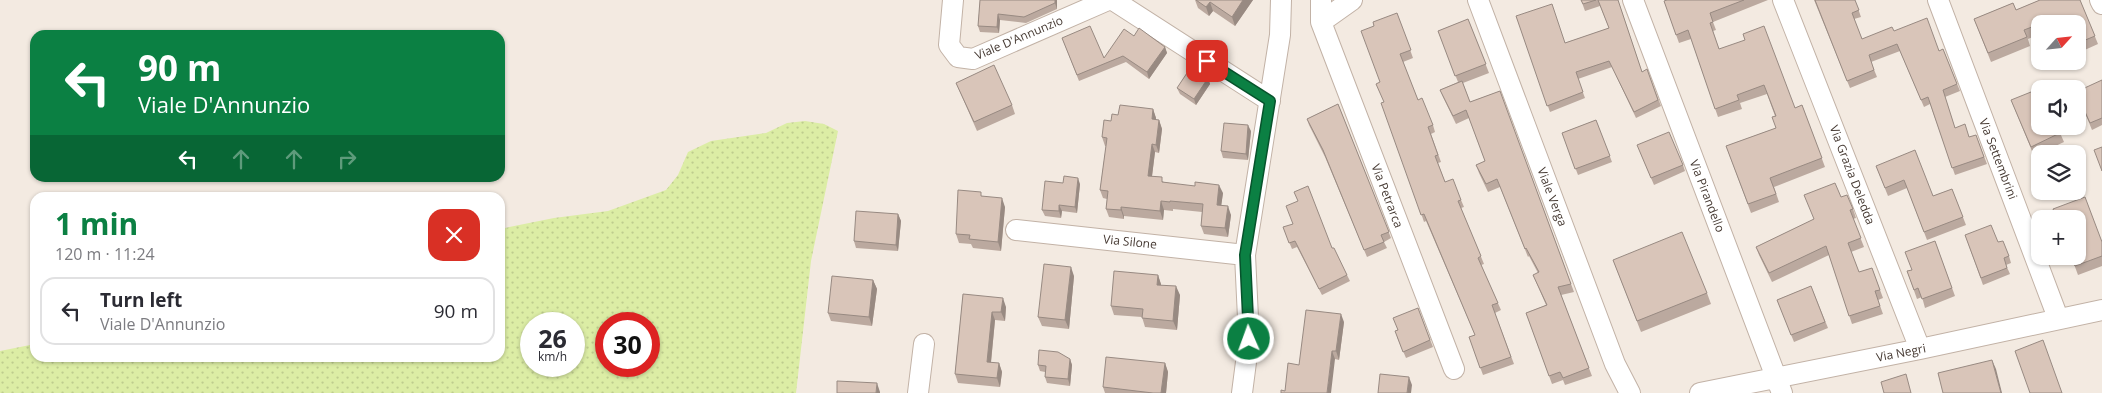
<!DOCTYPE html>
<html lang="en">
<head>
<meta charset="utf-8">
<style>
  :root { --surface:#fff; --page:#f2f2f3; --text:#2b2b33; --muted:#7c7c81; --line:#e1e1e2; --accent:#0b8043 }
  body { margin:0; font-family:"Open Sans",sans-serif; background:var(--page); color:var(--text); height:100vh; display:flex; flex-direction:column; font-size:19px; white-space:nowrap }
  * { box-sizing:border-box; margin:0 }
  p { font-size:16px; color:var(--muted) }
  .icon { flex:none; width:28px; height:28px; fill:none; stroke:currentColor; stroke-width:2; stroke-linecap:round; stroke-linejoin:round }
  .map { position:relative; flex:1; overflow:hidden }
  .panel { position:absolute; left:30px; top:192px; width:475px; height:170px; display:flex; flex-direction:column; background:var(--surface); border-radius:15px; box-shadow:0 1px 4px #0004 }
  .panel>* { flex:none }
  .top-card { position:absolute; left:30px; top:30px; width:475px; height:152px; border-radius:15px; box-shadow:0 1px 4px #0004; background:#0b8043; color:#fff; overflow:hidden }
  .needle { width:32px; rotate:63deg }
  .fabs { position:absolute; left:2031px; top:15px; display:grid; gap:10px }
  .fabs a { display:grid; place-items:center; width:55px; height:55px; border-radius:10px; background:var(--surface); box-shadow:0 1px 4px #0004; font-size:25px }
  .speed { position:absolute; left:520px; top:312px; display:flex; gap:10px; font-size:25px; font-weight:700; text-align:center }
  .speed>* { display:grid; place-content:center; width:65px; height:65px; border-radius:50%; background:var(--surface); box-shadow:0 1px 4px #0004; line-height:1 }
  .speed small { font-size:12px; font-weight:400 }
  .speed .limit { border:8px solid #d22; background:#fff; color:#111 }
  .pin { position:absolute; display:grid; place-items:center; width:42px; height:42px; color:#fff; margin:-21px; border-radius:10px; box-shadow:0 2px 8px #0006 }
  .me { position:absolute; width:55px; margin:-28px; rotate:358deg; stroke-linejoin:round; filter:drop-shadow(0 0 4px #0008) }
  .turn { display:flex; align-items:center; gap:18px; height:105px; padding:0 25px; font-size:22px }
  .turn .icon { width:65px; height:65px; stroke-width:2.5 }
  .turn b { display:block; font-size:35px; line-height:42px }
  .lanes { display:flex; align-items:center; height:48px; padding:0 25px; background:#0003; justify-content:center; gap:25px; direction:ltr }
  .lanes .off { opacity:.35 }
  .round { display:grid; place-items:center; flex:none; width:52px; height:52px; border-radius:15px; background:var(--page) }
  .overview { display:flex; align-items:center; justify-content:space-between; height:85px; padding:0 25px }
  h1 { font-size:30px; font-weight:700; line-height:38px; color:var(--accent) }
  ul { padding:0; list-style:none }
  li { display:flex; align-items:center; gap:15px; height:68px; margin:0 10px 8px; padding:0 15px; border:2px solid var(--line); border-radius:15px }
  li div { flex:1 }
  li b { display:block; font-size:19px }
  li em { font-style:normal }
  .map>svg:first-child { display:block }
</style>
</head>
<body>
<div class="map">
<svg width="2102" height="393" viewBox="0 0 2102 393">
  <defs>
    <pattern id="grass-dots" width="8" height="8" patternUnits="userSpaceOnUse" patternTransform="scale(1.25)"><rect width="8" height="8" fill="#dceda5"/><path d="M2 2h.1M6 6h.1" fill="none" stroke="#becc8e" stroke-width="1.8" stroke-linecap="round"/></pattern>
  </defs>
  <rect width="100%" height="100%" fill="#f3eae1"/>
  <path fill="url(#grass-dots)" fill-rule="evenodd" d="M805,121l19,3 14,7 -27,130 -15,132h-796v-42l35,-7v14h465v-129l54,-11 54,-7 58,-21 12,-15 10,-23 23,-11 55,-8 21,-10zM531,324h43v42h-43zM606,324h43v42h-43z"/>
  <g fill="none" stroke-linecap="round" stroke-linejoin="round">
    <defs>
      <path id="street" d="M953,0l-4,45 9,12 15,2 135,-59
        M1113,0l157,101
        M1321,0v22l133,347
        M1478,0l137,364 15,29
        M1633,0l149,393
        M1783,0l137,349
        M1938,0l120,318
        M2100,0l2,4
        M1321,22l31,-22
        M1016,230l229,25
        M918,393l6,-49
        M1242,393l7,-54 -4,-84 35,-220 1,-35
        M1700,393l220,-44 182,-39"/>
    </defs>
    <use href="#street" stroke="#c2b2a6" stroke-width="22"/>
    <use href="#street" stroke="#fff" stroke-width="20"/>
  </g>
  <path fill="#bba99f" d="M980,0h77v9l-31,14 -26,-3 -1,13 -19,-1 -2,-6z
    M1195,0h58l-18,26 -22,-15 -4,5 -11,-8z
    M1581,0h37l24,72 5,-3 14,37 -25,12 -24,-51 -34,12 7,19 -35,14 -34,-96 49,27 44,-15 -9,-22 -15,5z
    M1667,0h101l-55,22 3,8 -3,1 6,18 76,59 7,-3 23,62 -51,20 5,15 -28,11 -25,-67 50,-18 -1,-12 -8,-22 -27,9 2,6 -24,8 -27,-78 -12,4 -15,-42z
    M1814,0h41l6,17 -7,2 8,20 32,-8 45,20 4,-2 17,42 -15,6 10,31 14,9 7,-2 11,29 -32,11 -25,-71 -6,3 -24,-56 -29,11 6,15 -27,11z
    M2040,0h40l18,44 -20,9v-29h-38v10l-12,5 2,7 -39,16 -17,-43 39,-16 3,7z
    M1397,13l16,45 -10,4 15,38 15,25 2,7 -4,2 10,28 -3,1 7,19 16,18 3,7 -3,1 23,56 -3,1 20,45 -6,3 19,51 -31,11 -14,-38 6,-2 -49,-114 -2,1 -40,-120 -4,-20 -6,-56z
    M1468,19l21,54 -26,10 7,19 30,-11 74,201 -13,3 31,81 -27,9 -2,-5 -11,4 -26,-71 20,-8 -13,-30 5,-2 -9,-17 -1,1 -28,-70 -12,5 -9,-19 -3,-8 9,-4 -16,-43 -13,6 -13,-27 -3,-7 18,-8 -20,-51z
    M1134,36l31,11 2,6 -18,26 -23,-17 -47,19 -17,-43 42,20z
    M1208,78l2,6 -14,21 -16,-11 -3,-6z
    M2102,80v45l-10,5 -14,-34z
    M956,83l56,22 3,9 -38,17z
    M2011,100l46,26 7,16 -30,14z
    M1338,104l53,134 -7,4 3,6 -20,9 -42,-100 -16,-32 -2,-6z
    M1153,109l3,9v2h3l3,9 -3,24 -4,-1 -3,24 12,6 59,11 -2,13 10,9 -3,22 -24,-3 -3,-8 1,-14 -29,-3v2l-9,-1 -1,10 -39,-4v3l-15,-2 -3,-8 1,-10 -4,-1 -3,-8 6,-44h-1l-3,-9 9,-16 7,-6z
    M1596,120l16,42 -34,13 -16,-42z
    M1251,131l-3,29 -25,-2 -2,-7z
    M1640,152l43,13 2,6 -31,14z
    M1876,166l57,30 19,-7 14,36 -39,15 -20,-52 -19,8z
    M1080,184l-3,29 -15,-2 -1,7 -16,-2 -3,-6z
    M982,196l23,11 -4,44 -28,-3 -2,-4 -12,-1 -3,-9z
    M1841,197l12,12 3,9 -3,1 11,28 -13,5 8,20 13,-4 11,30 -5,2 5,14 -31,10 -23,-69 -57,27 -13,-27 -3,-8 58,-28z
    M898,214l3,7 -3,30 -42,-3 -2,-7z
    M1283,227l49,21 15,27 3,6 -28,14 -25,-48 -5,2z
    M1965,235l33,7 11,14 2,7 -5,2 4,9 -27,11z
    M1935,241l20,55 -30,12 -3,-11 -5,2 -10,-28 5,-1z
    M2102,242v24l-24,9 -7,-19z
    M1613,260l94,33 4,11 -70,28z
    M1158,275l3,10 19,10 -3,35 -32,-3 -3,-10 -28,-2 -3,-9z
    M1074,276l-5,53 -27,-3 -4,-9z
    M873,280l4,9 -5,37 -41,-5 -3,-8z
    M1811,286l17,42 -34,14 -17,-42z
    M963,294l43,13 -1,14 -10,-1 -4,43h8l3,9 -2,15 -42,-4 -3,-9z
    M1418,308l15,39 -27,11 -9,-21v-7z
    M1344,322l-5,38 -4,-1 -50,32 14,-26z
    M1070,359l2,6 -2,21 -23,-3 -2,-6v-5l-5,-1 -2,-6z
    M1165,363l3,9 -2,21h-61l-2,-6z"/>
  <path fill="#988a82" d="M1055,0h2v9l-2,-6z
    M1243,0h10l-18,26 -3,-9z
    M1210,2l3,9 -4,5 -3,-9z
    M998,14l2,6 -1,13 -2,-6z
    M1165,47l2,6 -18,26 -2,-7z
    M1208,78l2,6 -14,21 -2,-6z
    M1153,109l3,9 -1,10 -3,-9z
    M1159,120l3,9 -3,24 -3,-8z
    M1248,125l3,6 -3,29 -2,-6z
    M1152,144l3,8 -4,32 -3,-8z
    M1078,178l2,6 -3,29 -2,-6z
    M1219,185l4,8 -3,21 -3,-9z
    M1002,198l3,9 -4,44 -3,-9z
    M1161,201l3,9 -1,10 -3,-9z
    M1059,205l3,6 -1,7 -2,-7z
    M1228,206l3,9 -3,22 -3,-9z
    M1121,207l3,9v3l-3,-9z
    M898,214l3,7 -3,30 -2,-6z
    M1071,267l3,9 -5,53 -4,-9z
    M1158,275l3,9 -1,10 -3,-9z
    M873,280l4,9 -5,37 -3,-9z
    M1176,286l4,9 -3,35 -4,-9z
    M1003,298l3,9 -1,14 -4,-9z
    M992,312l3,8 -5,51 -3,-9z
    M1341,314l3,8 -5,38 -3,-9z
    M1332,351l3,8 -4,34h-4z
    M1070,359l2,6 -2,21 -2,-7z
    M1992,360l4,9 6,24h-1z
    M999,363l3,9 -2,15 -3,-9z
    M1165,363l3,9 -2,21h-5z
    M1409,377l3,8 -1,8h-4z
    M877,383l3,9v1h-4z"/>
  <path fill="#d9c5b9" stroke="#988a82" d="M980,0h75v3l-31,14 -26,-3 -1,13 -19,-1z
    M1196,0h47l-11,17 -22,-15 -4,5z
    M1581,0h15l-13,4z
    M1598,0h20l24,72 5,-3 11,31 -24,12 -25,-51 -33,11 7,20 -36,14 -31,-90 36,-12 13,39 44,-15z
    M1667,0h77l-34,13 3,9 -3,1 9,26 26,-9 -2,-6 21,-8 31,82 7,-3 20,53 -52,20 6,16 -28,10 -22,-58 50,-18 -4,-11 4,-1 -12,-31 -27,10 2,5 -24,9 -27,-79 -12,5 -12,-34z
    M1815,0h40l4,10 -7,3 10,26 30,-12 2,4 33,-13 12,33 4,-2 14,35 -14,6 12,38 10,-4 4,13 7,-2 8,22 -32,11 -24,-71 -7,3 -24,-56 -28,11 5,15 -27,11z
    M2040,0h40l15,36 -17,7v-19h-23l-2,-5 -29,11 3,7 -39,16 -14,-34 39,-16 3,7z
    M1397,13l14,37 -11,4 18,46 4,-2 11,27 -5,2 10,28 -3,1 10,26 8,-3 8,21 -3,1 23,55 -3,2 20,45 -6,2 19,52 -31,11 -11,-31 6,-2 -51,-121 -3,1 -40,-112 3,-1 -8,-18 4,-2 -19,-51 13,-5 -1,-4z
    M1468,19l18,45 -31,12 -17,-45z
    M1090,26l14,32 20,-29 10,7 5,-8 26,19 -18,25 -24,-16 -46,19 -15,-37z
    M994,65l18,40 -38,17 -18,-39z
    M1191,67l17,11 -14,21 -17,-11z
    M2102,80v38l-12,5 -12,-27v-5z
    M1462,81l8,21 30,-11 71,193 -13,3 31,81 -26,10 -3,-6 -11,4 -23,-63 21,-8 -14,-30 6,-3 -13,-24 -1,1 -28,-70 -11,5 -10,-19 9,-4 -19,-51 -13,6 -13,-26z
    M2041,88l1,1h-2v37h17l3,7 -29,14 -20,-47z
    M1338,104l51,128 -8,3 3,7 -20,8 -41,-100 -16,-31z
    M1120,105l33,4 -1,10 7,1 -3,25 -4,-1 -4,32 14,1v5l33,4v-4l24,3 -2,20 11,1 -3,22 -24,-2 2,-22 -33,-3v1l-9,-1 -1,10 -39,-4v3l-15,-1 2,-18 -8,-1 7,-52 -5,-1 2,-17 7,1 1,-7 6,1z
    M1596,120l14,36 -35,13 -13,-36z
    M1224,123l24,2 -2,29 -25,-3z
    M1669,132l14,33 -32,13 -14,-33z
    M2102,147v24l-8,-21z
    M1915,150l18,46 19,-7 11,28 -39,15 -20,-52 -19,8 -9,-22z
    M1064,176l14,2 -3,29 -16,-2v6l-17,-1 3,-29 18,2z
    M1835,183l6,14 6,-2 6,14 -3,1 11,28 -13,5 11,29 13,-4 8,22 -5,1 5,15 -31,10 -23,-70 -57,27 -13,-26 58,-28 -10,-24z
    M1308,186l24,62h2l13,27 -28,14 -24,-48 -6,2 -6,-16 10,-3 -7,-18 12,-5 -4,-9z
    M958,190l23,2v4l21,2 -4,44 -29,-3 1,-4 -14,-1z
    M2085,197l17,45v14l-27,10 -4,-10h7v-37h-21l-4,-10z
    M856,211l42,3 -2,31 -42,-4z
    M1991,225l7,17 5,-1 6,15 -5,2 3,10 -26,10 -16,-43z
    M1682,232l25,61 -70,28 -24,-61z
    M1935,241l17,47 -30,11 -4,-11 -4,2 -7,-19 5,-1 -7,-18z
    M1044,264l27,3 -6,53 -27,-3z
    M1114,271l44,4 -1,10 19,1 -3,35 -31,-3 1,-9 -32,-3z
    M832,276l41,4 -4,37 -41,-4z
    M1811,286l14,36 -34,13 -14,-35z
    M963,294l40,4 -2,14h-9l-5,50 12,1 -2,15 -42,-4z
    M1418,308l12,32 -27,12 -8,-21 3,-1 -5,-12z
    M1306,310l35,4 -5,37h-4l-5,42h-46v-3l4,1 3,-28 11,2z
    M2043,340l19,53h-32l-15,-42z
    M1039,350l19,2 12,7 -2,20 -23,-2 1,-11 -8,-1z
    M1106,357l59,6 -4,30h-8l-50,-6z
    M1992,360l9,33h-58l-5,-20z
    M1380,374l29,3 -2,16h-29z
    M1906,374l5,19h-27l-3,-11z
    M837,381l40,2 -1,10h-39z"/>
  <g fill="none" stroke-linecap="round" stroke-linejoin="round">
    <defs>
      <path id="route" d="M1207,61l63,40 -25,154 4,84"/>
    </defs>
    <use href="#route" stroke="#07532c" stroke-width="12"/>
    <use href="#route" stroke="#0b8043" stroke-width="9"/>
  </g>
  <g text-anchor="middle" stroke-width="4" stroke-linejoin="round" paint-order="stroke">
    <g font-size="12" fill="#453932" stroke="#fff">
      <text transform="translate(1019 38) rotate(-23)" y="4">Viale D'Annunzio</text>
      <text transform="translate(1998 159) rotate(69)" y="4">Via Settembrini</text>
      <text transform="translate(1852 175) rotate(69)" y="4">Via Grazia Deledda</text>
      <text transform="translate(1387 196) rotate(69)" y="4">Via Petrarca</text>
      <text transform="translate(1707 196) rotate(69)" y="4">Via Pirandello</text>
      <text transform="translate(1552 197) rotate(69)" y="4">Viale Verga</text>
      <text transform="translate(1130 242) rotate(6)" y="4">Via Silone</text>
      <text transform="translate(1901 353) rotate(-11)" y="4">Via Negri</text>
    </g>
  </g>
</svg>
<div class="fabs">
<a><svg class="needle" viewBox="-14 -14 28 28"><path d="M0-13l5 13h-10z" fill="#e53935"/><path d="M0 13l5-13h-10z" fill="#7c7c81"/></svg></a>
<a><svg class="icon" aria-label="sound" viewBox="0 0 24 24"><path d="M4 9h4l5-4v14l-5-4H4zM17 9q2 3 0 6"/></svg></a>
<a><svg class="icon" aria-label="layers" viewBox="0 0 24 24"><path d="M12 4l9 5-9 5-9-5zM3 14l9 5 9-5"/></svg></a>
<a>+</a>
</div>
<div class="speed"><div>26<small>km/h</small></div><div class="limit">30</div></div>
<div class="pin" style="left:1207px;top:61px;background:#d93025"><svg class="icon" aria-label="arrive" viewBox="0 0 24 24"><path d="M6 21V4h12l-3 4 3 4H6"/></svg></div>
<svg class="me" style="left:1249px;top:339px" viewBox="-20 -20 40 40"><circle r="17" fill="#0b8043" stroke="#fff" stroke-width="3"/><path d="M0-11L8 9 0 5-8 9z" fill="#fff"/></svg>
<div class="top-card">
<div class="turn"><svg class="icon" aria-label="left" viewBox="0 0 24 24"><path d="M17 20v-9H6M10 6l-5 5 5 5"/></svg><div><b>90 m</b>Viale D'Annunzio</div></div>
<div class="lanes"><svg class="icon" aria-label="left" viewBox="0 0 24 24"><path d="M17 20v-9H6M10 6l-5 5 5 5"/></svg><svg class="icon off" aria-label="ahead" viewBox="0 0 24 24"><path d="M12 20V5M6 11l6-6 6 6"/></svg><svg class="icon off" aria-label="ahead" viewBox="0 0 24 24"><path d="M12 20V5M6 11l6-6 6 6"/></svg><svg class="icon off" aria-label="right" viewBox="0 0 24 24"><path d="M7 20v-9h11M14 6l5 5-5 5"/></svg></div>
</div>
<section class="panel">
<div class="overview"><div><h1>1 min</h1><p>120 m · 11:24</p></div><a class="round" style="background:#d93025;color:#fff"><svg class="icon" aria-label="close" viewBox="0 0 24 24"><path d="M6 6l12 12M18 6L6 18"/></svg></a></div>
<ul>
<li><svg class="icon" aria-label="left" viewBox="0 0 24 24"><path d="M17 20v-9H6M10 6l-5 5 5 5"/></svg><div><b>Turn left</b><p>Viale D'Annunzio</p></div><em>90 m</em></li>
</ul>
</section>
</div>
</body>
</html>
